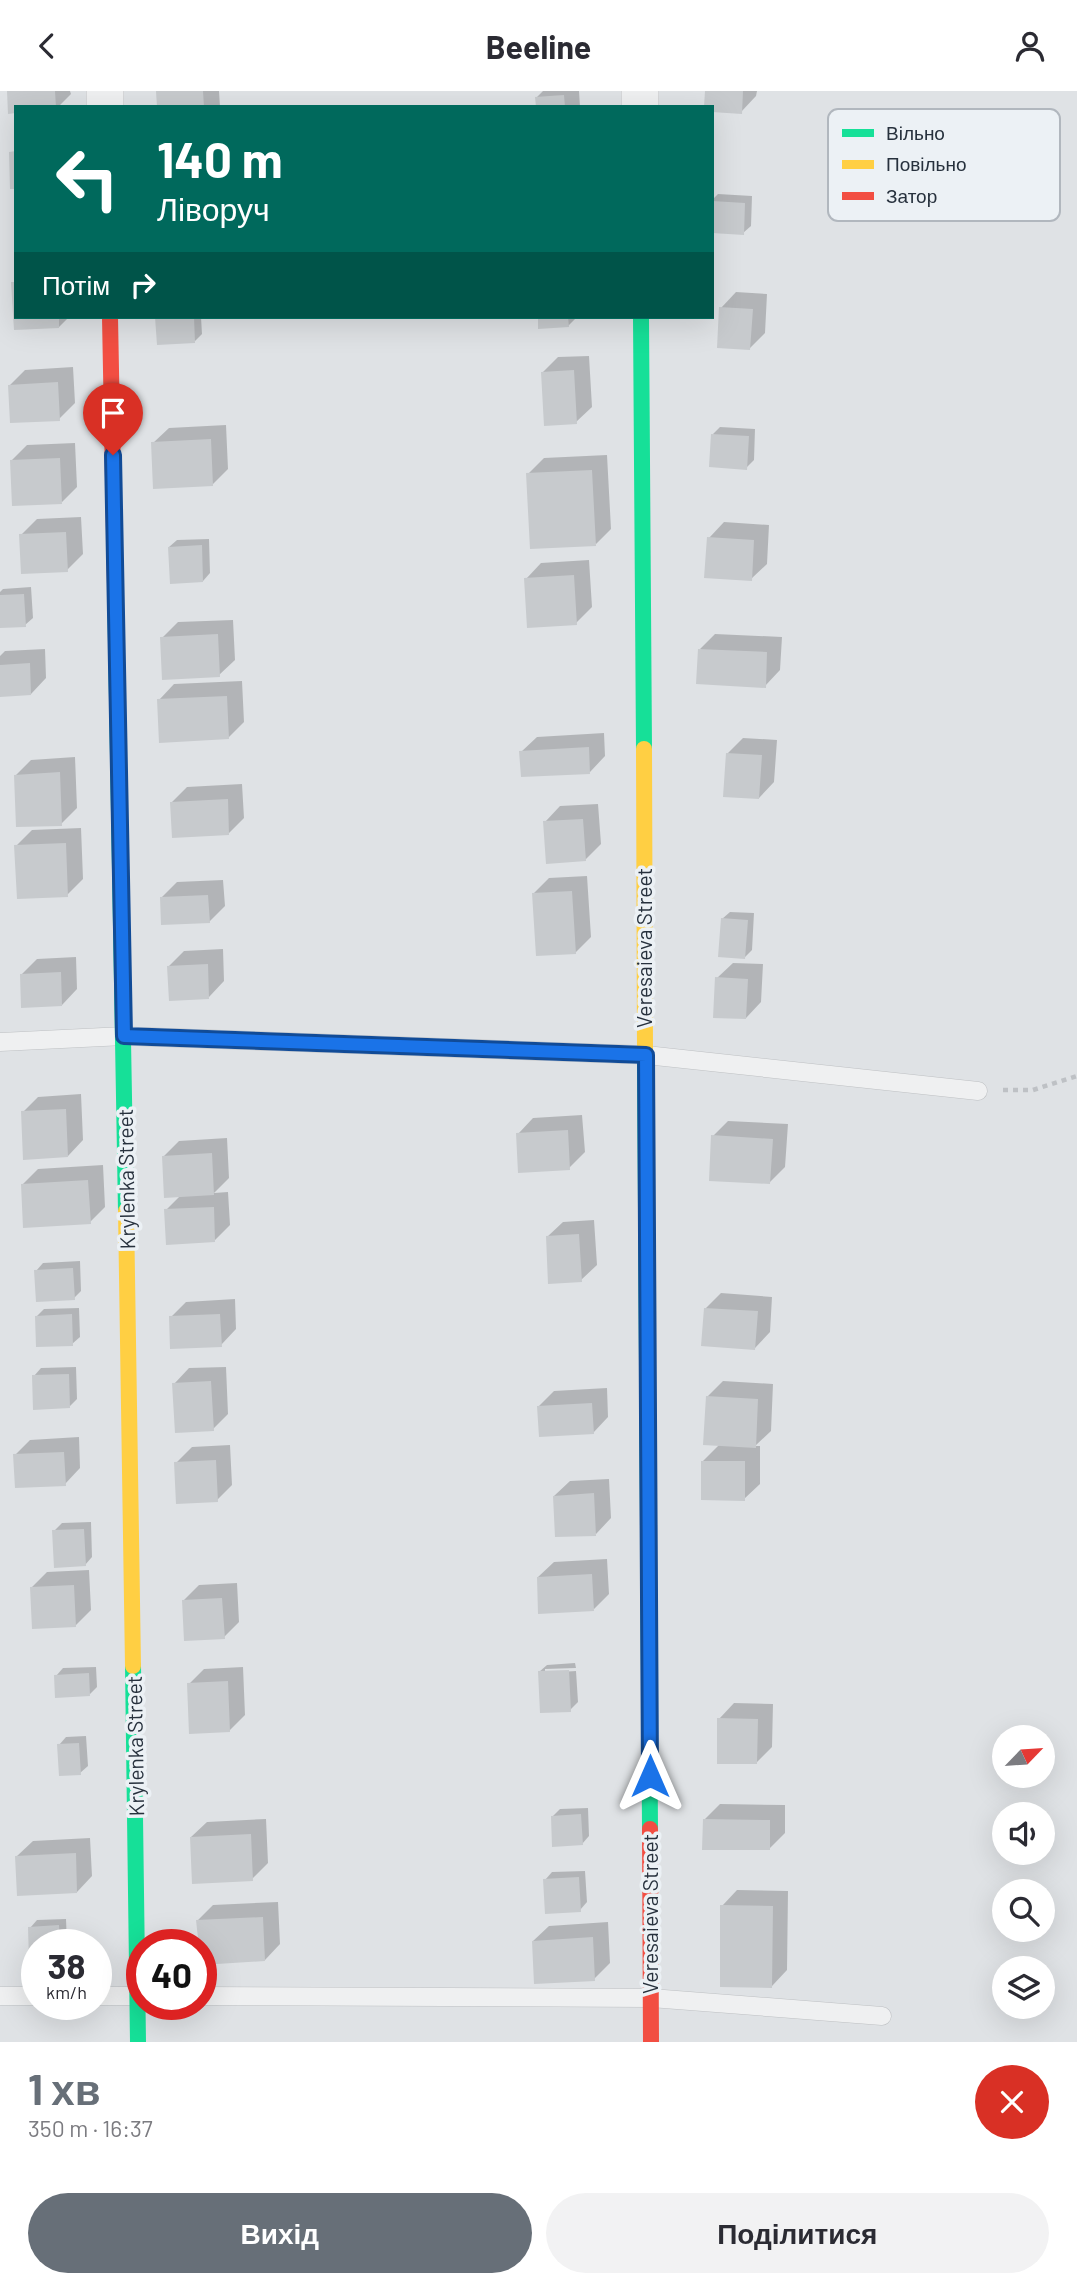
<!DOCTYPE html>
<html lang="uk">
<head>
<meta charset="utf-8">
<style>
  :root { --surface:#fff; --page:#f2f2f3; --text:#2b2b33; --muted:#7c7c81; --accent:#676f78 }
  body { margin:0; font-family:Barlow,sans-serif; background:var(--page); color:var(--text); height:100vh; display:flex; flex-direction:column; font-size:26px; white-space:nowrap }
  * { box-sizing:border-box; margin:0 }
  p { font-size:23px; color:var(--muted) }
  .icon { flex:none; width:38px; height:38px; fill:none; stroke:currentColor; stroke-width:2; stroke-linecap:round; stroke-linejoin:round }
  .map { position:relative; height:1951px; overflow:hidden }
  .drawer { display:flex; flex-direction:column; background:var(--surface); flex:1 }
  .drawer>* { flex:none }
  .banner { position:absolute; left:14px; top:14px; width:700px; height:214px; border-radius:0px; box-shadow:0 7px 28px #0002; background:#00695c; color:#fff; overflow:hidden }
  .needle { width:46px; rotate:65deg }
  .fabs { position:absolute; left:992px; top:1634px; display:grid; gap:14px }
  .fabs a { display:grid; place-items:center; width:63px; height:63px; border-radius:50%; background:var(--surface); box-shadow:0 7px 28px #0002; font-size:35px }
  .speed { position:absolute; left:21px; top:1838px; display:flex; gap:14px; font-size:35px; font-weight:700; text-align:center }
  .speed>* { display:grid; place-content:center; width:91px; height:91px; border-radius:50%; background:var(--surface); box-shadow:0 7px 28px #0002; line-height:1 }
  .speed small { font-size:18px; font-weight:400 }
  .speed .limit { border:10px solid #d22; background:#fff; color:#111 }
  .pin { position:absolute; display:grid; place-items:center; width:60px; height:60px; color:#fff; margin:-72px -30px; border-radius:50% 50% 50% 0; rotate:-45deg; box-shadow:0 0 7px #0007 }
  .pin .icon { rotate:45deg }
  .me { position:absolute; width:77px; margin:-38px; rotate:0deg; stroke-linejoin:round; filter:drop-shadow(0 0 5px #0008) }
  .turn { display:flex; align-items:center; gap:24px; height:147px; padding:0 28px; font-size:32px }
  .turn .icon { width:91px; height:91px; stroke-width:2.5 }
  .turn b { display:block; font-size:49px; line-height:60px }
  .then { display:flex; align-items:center; height:66px; padding:0 28px; background:#0003; gap:14px; font-size:26px }
  .round { display:grid; place-items:center; flex:none; width:74px; height:74px; border-radius:37px; background:var(--page) }
  .head { display:flex; align-items:center; justify-content:space-between; height:119px; padding:0 28px }
  h1 { font-size:42px; font-weight:700; line-height:52px; color:var(--accent) }
  .primary-button { display:flex; gap:14px; margin-top:auto; padding:14px 28px }
  .primary-button a { flex:1; height:80px; border-radius:42px; background:var(--accent); color:#fff; font-size:28px; font-weight:700; line-height:80px; text-align:center }
  .primary-button a+a { background:var(--page); color:var(--text) }
  header { display:flex; justify-content:space-between; align-items:center; height:91px; padding:0 28px; background:var(--surface); font-size:32px; font-weight:700 }
  .map>svg:first-child { display:block }
</style>
</head>
<body>
<header><svg class="icon" aria-label="back" viewBox="0 0 24 24"><path d="M15 5l-7 7 7 7"/></svg>Beeline<svg class="icon" aria-label="person" viewBox="0 0 24 24"><circle cx="12" cy="8" r="4"/><path d="M4 21q1-7 8-7t8 7"/></svg></header>
<div class="map">
<svg width="1077" height="1951" viewBox="0 0 1077 1951">
  <rect width="100%" height="100%" fill="#dfe2e5"/>
  <path fill="#0003" d="M9,0h61l1,3 -13,13h-42z
    M158,0h61l1,16h-61z
    M543,0h36l1,16h-43v-10z
    M707,0h50l-1,5 -15,16 -29,-5z
    M718,103l34,2 -1,30 -8,7 -31,-2v-31z
    M16,189v37h53l-10,10 -44,1 -2,-45z
    M736,201l31,2 -2,39 -16,16 -28,-41z
    M157,226h44l1,17 -7,7z
    M539,226h38l-9,9 -28,1z
    M589,265l3,51 -16,15 -34,-49 16,-16z
    M73,276l2,36 -16,16 -49,-34 15,-15z
    M226,334l2,44 -16,16 -59,-42 16,-15z
    M720,336l35,2 -1,31 -8,8 -33,-34z
    M75,352l2,44 -15,15 -51,-41 16,-16z
    M607,364l4,74 -15,15 -68,-70 16,-16z
    M81,426l2,37 -16,16 -46,-35 16,-16z
    M724,431l45,3 -2,39 -16,15 -42,-41z
    M209,448l1,34 -7,8 -34,-34 8,-7z
    M589,469l3,47 -16,16 -50,-44 15,-16z
    M31,496l2,31 -8,7 -25,1v-34l3,-3z
    M233,529l2,40 -16,15 -57,-37 16,-16z
    M715,543l67,3 -2,33 -15,16 -65,-37z
    M45,558l1,29 -15,16 -31,1v-39l5,-5z
    M242,590l2,41 -16,16 -69,-38 15,-16z
    M604,642l1,23 -15,16 -69,-20 16,-15z
    M743,647l34,2 -3,42 -15,16 -32,-44z
    M75,666l2,51 -16,16 -45,-49 15,-15z
    M242,693l2,34 -15,15 -57,-31 15,-15z
    M598,713l3,40 -16,16 -40,-38 15,-16z
    M81,737l2,51 -16,16 -51,-49 16,-16z
    M587,785l4,61 -16,16 -41,-60 15,-15z
    M223,789l2,26 -16,16 -48,-24 16,-16z
    M730,821l24,1 -2,37 -7,7 -23,-38z
    M223,858l1,32 -15,16 -40,-31 15,-15z
    M76,866l1,32 -15,16 -41,-30 16,-16z
    M733,872l30,1 -2,38 -15,16 -29,-40z
    M81,1003l2,46 -15,16 -45,-44 15,-15z
    M582,1024l3,37 -16,16 -51,-34 15,-16z
    M728,1030l60,3 -3,43 -16,16 -56,-47z
    M227,1047l2,40 -15,15 14,-1 2,33 -15,15 -49,-30 15,-15 -17,-39 15,-15z
    M103,1074l2,42 -15,15 -68,-37 16,-16z
    M594,1129l3,45 -16,15 -34,-43 16,-15z
    M80,1170l1,30 -7,7 -38,-27 7,-8z
    M721,1202l51,4 -2,35 -15,16 -50,-39z
    M235,1208l1,30 -15,16 -50,-28 15,-15z
    M79,1217l1,29 -8,7 -36,-27 8,-8z
    M76,1276l1,32 -7,7 -36,-30 7,-8z
    M226,1276l2,47 -15,15 -39,-45 15,-16z
    M723,1290l50,3 -2,47 -16,15h5v38l-16,15 -41,-38 17,-17 -13,-47z
    M607,1297l1,29 -15,16 -55,-26 16,-16z
    M79,1346l1,31 -15,16 -50,-29 15,-15z
    M230,1354l2,40 -15,15 -41,-37 16,-16z
    M609,1388l2,39 -15,16 -42,-38 16,-15z
    M91,1431l1,35 -7,8 -31,-34 8,-8z
    M607,1468l2,35 -15,15 -56,-32 16,-15z
    M89,1479l2,40 -16,16 -43,-39 15,-15z
    M237,1492l2,39 -15,15 -41,-36 16,-16z
    M575,1572l1,5 -31,1v4l31,-2 2,31 -8,8 -31,-38 8,-7z
    M96,1576l1,20 -7,7 -34,-18 7,-8z
    M243,1576l2,48 -16,16 -40,-47 15,-15z
    M734,1612l39,1 -1,43 -15,15 -38,-43z
    M86,1645l2,30 -8,7 -21,-28 7,-8z
    M720,1713l65,1v28l-16,16 -65,-29z
    M588,1717l1,28 -7,8 -30,-27 8,-8z
    M266,1728l2,44 -16,16 -61,-42 16,-15z
    M90,1747l2,38 -15,16 -60,-36 16,-15z
    M585,1780l2,31 -7,8 -35,-30 7,-8z
    M737,1799l51,1 -1,79 -15,16 -50,-80z
    M278,1811l2,42 -15,16 -67,-40 15,-15z
    M66,1828l1,25h-30l-7,-16 7,-8z
    M608,1831l2,41 -16,16 -61,-38 16,-15z"/>
  <path fill="#c7cacd" d="M7,0h48l1,16h-40v6l-8,1z
    M156,0h47l1,16h-47z
    M705,0h38l-1,23 -30,-2v-5h-8z
    M564,4l1,12h-29l-1,-10z
    M16,60v38h-6l-1,-37z
    M712,110l33,2 -1,32 -32,-2z
    M11,191h5v35h43v11l-45,2z
    M719,216l34,2 -3,41 -33,-2z
    M155,226h39l1,26 -38,2z
    M538,226h30l1,10 -31,2z
    M574,279l3,54 -33,2 -3,-54z
    M58,291l2,39 -50,2 -2,-38z
    M711,343l38,2 -2,34 -38,-3z
    M211,348l2,47 -60,3 -2,-47z
    M60,367l2,46 -50,2 -2,-46z
    M592,379l4,76 -66,3 -4,-76z
    M66,441l2,40 -47,2 -2,-40z
    M707,446l47,3 -2,41 -48,-3z
    M202,454l1,37 -33,2 -2,-37z
    M574,484l3,50 -50,3 -3,-50z
    M24,503l2,33 -26,1v-33z
    M218,543l2,43 -58,3 -2,-43z
    M698,558l69,3 -1,36 -70,-4z
    M30,572l1,32 -31,2v-32z
    M227,605l2,43 -70,4 -2,-44z
    M589,656l1,27 -69,3 -2,-26z
    M726,662l36,2 -3,44 -36,-2z
    M60,681l2,54 -46,1 -2,-52z
    M228,708l1,36 -57,3 -2,-36z
    M583,728l3,42 -40,3 -3,-43z
    M66,752l2,54 -51,2 -3,-54z
    M572,800l4,63 -40,2 -4,-63z
    M208,804l2,28 -49,2 -1,-28z
    M721,827l27,2 -3,39 -27,-2z
    M208,873l1,35 -40,2 -2,-35z
    M61,881l1,34 -41,2 -1,-34z
    M715,886l33,2 -2,40 -33,-1z
    M66,1018l2,48 -45,3 -2,-49z
    M568,1039l2,40 -52,3 -2,-40z
    M711,1044l62,4 -3,45 -61,-3z
    M212,1062l2,42 -50,3 -2,-42z
    M88,1089l3,44 -68,4 -2,-44z
    M214,1116l1,35 -49,3 -2,-36z
    M579,1143l3,48 -34,2 -2,-48z
    M73,1177l2,32 -39,2 -2,-32z
    M704,1217l54,3 -3,39 -54,-4z
    M72,1223l1,32 -37,1 -1,-31z
    M220,1223l2,33 -52,2 -1,-33z
    M69,1283l1,34 -37,2 -1,-35z
    M211,1290l3,50 -39,2 -3,-50z
    M706,1305l52,3 -2,49 -53,-3z
    M592,1312l2,31 -55,3 -2,-31z
    M64,1361l2,34 -51,2 -2,-34z
    M216,1369l2,42 -42,2 -2,-42z
    M701,1370h44v40l-44,-1z
    M594,1402l2,43 -41,1 -2,-41z
    M84,1438l2,37 -32,2 -2,-38z
    M592,1483l2,37 -56,3 -1,-37z
    M74,1494l2,42 -44,2 -2,-42z
    M222,1507l3,41 -41,2 -2,-41z
    M569,1579l2,42 -31,1 -2,-42z
    M89,1582l1,23 -35,2 -1,-23z
    M228,1590l2,51 -41,2 -2,-51z
    M717,1627l41,1 -1,45h-40z
    M79,1652l2,32 -22,1 -2,-32z
    M581,1723l2,31 -31,2 -1,-31z
    M703,1728l67,1v30h-68z
    M251,1743l2,47 -61,3 -2,-47z
    M76,1762l1,40 -60,3 -2,-40z
    M579,1786l2,35 -36,2 -2,-35z
    M720,1814l53,1 -1,82 -52,-1z
    M263,1826l2,44 -64,4 -5,-45z
    M59,1834l1,19h-23v17l-8,1 -1,-35z
    M593,1846l2,44 -61,3 -2,-43z"/>
  <g fill="none" stroke-linecap="round" stroke-linejoin="round">
    <defs>
      <path id="lane" d="M0,951l124,-6 522,19 332,36
        M0,1905h37
        M96,1905h46
        M201,1905l450,2 231,18"/>
      <path id="street" d="M105,0v16
        M640,0v16"/>
    </defs>
    <use href="#lane" stroke="#bec0c3" stroke-width="19"/>
    <use href="#street" stroke="#bec0c3" stroke-width="38"/>
    <path stroke="#bec1c5" stroke-width="4.5" stroke-dasharray="5 5" stroke-linecap="butt" d="M1003,999h30l44,-14"/>
    <use href="#lane" stroke="#eff0f1" stroke-width="18"/>
    <use href="#street" stroke="#eff0f1" stroke-width="37"/>
    <path stroke="#16e098" stroke-width="16" d="M641,226l3,432
      M115,493l11,627
      M645,960l5,778
      M133,1575l5,376"/>
    <path stroke="#ffcf43" stroke-width="16" d="M644,658l1,302
      M126,1120l7,455"/>
    <path stroke="#f24e42" stroke-width="16" d="M110,226l5,267
      M650,1738l1,213"/>
  </g>
  <g fill="none" stroke-linecap="round" stroke-linejoin="round">
    <defs>
      <path id="route" d="M113,364l11,581 522,19 4,721"/>
    </defs>
    <use href="#route" stroke="#114b97" stroke-width="18"/>
    <use href="#route" stroke="#1a73e8" stroke-width="12"/>
  </g>
  <g text-anchor="middle" stroke-width="7" stroke-linejoin="round" paint-order="stroke">
    <g font-size="21" fill="#27313d" stroke="#ecf1f5">
      <text transform="translate(645 857) rotate(-90)" y="7">Veresaieva Street</text>
      <text transform="translate(127 1088) rotate(-91)" y="7">Krylenka Street</text>
      <text transform="translate(136 1655) rotate(-91)" y="7">Krylenka Street</text>
      <text transform="translate(651 1823) rotate(-90)" y="7">Veresaieva Street</text>
    </g>
  </g>
  <rect x="828" y="18" width="232" height="112" rx="10" fill="#ecf1f5" stroke="#b1b7be" stroke-width="2"/>
  <rect x="842" y="38" width="32" height="8" fill="#16e098"/>
  <rect x="842" y="69" width="32" height="9" fill="#ffcf43"/>
  <rect x="842" y="101" width="32" height="8" fill="#f24e42"/>
  <g font-size="19" fill="#27313d">
    <text x="886" y="49">Вільно</text>
    <text x="886" y="80">Повільно</text>
    <text x="886" y="112">Затор</text>
  </g>
</svg>
<div class="fabs">
<a><svg class="needle" viewBox="-14 -14 28 28"><path d="M0-13l5 13h-10z" fill="#e53935"/><path d="M0 13l5-13h-10z" fill="#7c7c81"/></svg></a>
<a><svg class="icon" aria-label="sound" viewBox="0 0 24 24"><path d="M4 9h4l5-4v14l-5-4H4zM17 9q2 3 0 6"/></svg></a>
<a><svg class="icon" aria-label="search" viewBox="0 0 24 24"><circle cx="10" cy="10" r="6"/><path d="M15 15l6 6"/></svg></a>
<a><svg class="icon" aria-label="layers" viewBox="0 0 24 24"><path d="M12 4l9 5-9 5-9-5zM3 14l9 5 9-5"/></svg></a>
</div>
<div class="speed"><div>38<small>km/h</small></div><div class="limit">40</div></div>
<div class="pin" style="left:113px;top:364px;background:#d93025"><svg class="icon" aria-label="arrive" viewBox="0 0 24 24"><path d="M6 21V4h12l-3 4 3 4H6"/></svg></div>
<svg class="me" style="left:650px;top:1685px" viewBox="-20 -20 40 40"><path d="M0-17L14 15 0 8-14 15z" fill="#1a73e8" stroke="#fff" stroke-width="4"/></svg>
<div class="banner">
<div class="turn"><svg class="icon" aria-label="left" viewBox="0 0 24 24"><path d="M17 20v-9H6M10 6l-5 5 5 5"/></svg><div><b>140 m</b>Ліворуч</div></div>
<div class="then">Потім<svg class="icon" aria-label="right" viewBox="0 0 24 24"><path d="M7 20v-9h11M14 6l5 5-5 5"/></svg></div>
</div>
</div>
<section class="drawer">
<div class="head"><div><h1>1 хв</h1><p>350 m · 16:37</p></div><a class="round" style="background:#d93025;color:#fff"><svg class="icon" aria-label="close" viewBox="0 0 24 24"><path d="M6 6l12 12M18 6L6 18"/></svg></a></div>
<div class="primary-button"><a>Вихід</a><a>Поділитися</a></div>
</section>
</body>
</html>
